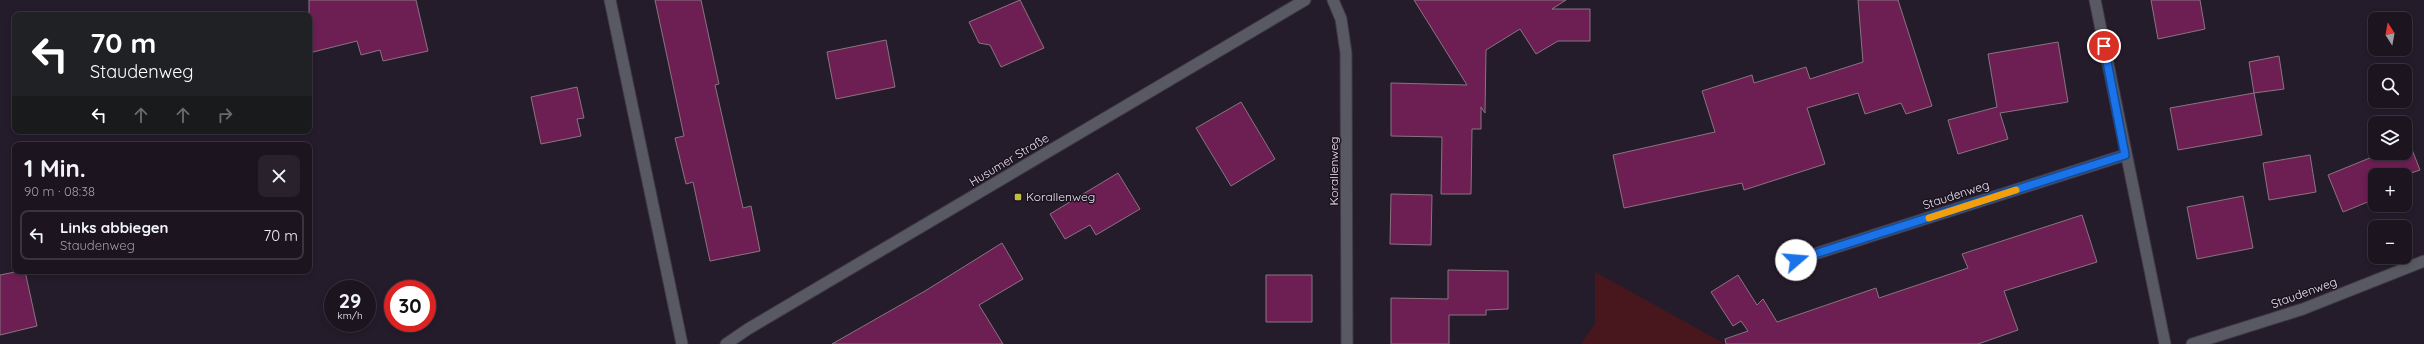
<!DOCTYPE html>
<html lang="de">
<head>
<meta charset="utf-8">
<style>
  :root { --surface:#1c1520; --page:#29222d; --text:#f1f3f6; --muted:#a09fa5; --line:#3a343e }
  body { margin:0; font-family:Quicksand,sans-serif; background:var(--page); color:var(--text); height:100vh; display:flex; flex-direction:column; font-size:15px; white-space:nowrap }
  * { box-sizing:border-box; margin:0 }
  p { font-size:13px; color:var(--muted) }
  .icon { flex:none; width:22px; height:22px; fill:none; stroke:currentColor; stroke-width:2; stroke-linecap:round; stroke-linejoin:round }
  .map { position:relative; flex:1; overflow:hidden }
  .sheet { position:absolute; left:12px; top:142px; width:300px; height:132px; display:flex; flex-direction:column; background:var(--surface); border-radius:8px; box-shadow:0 2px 6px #0003,0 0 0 1px var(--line) }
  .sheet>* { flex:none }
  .banner { position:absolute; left:12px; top:12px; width:300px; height:122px; border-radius:8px; box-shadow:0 2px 6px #0003,0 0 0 1px var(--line); background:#202124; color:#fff; overflow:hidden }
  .needle { width:26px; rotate:349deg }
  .fabs { position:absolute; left:2368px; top:12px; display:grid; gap:8px }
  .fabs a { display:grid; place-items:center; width:44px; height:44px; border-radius:8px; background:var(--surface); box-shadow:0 2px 6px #0003,0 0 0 1px var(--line); font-size:20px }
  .speed { position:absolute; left:324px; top:280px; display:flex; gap:8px; font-size:20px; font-weight:700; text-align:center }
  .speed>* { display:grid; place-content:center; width:52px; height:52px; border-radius:50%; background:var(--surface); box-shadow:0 2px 6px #0003,0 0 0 1px var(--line); line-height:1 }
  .speed small { font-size:10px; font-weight:400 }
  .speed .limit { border:6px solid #d22; background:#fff; color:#111 }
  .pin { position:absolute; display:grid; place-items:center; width:34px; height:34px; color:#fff; margin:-17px; border:2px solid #fff; border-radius:50%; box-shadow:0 1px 4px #0007 }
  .me { position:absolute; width:44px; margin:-22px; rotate:72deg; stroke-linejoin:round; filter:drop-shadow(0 0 3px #0008) }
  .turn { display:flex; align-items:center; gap:14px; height:84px; padding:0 12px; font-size:18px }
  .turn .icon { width:52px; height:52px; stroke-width:2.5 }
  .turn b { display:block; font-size:28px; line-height:34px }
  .lanes { display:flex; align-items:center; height:38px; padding:0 12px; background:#0003; justify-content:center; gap:20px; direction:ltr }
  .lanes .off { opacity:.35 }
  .round { display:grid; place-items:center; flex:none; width:42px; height:42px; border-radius:8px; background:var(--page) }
  .summary { display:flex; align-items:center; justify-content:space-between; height:68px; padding:0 12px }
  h1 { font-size:24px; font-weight:700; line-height:30px }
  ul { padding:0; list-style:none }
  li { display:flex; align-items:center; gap:12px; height:50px; margin:0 8px 6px; padding:0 4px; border:2px solid var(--line); border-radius:8px }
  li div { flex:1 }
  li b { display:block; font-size:15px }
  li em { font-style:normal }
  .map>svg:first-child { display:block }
</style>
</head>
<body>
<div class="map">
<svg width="2424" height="344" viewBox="0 0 2424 344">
  <rect width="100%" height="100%" fill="#251c2b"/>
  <path fill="#48171d" d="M1595,272l130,72h-144l14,-20z"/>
  <path fill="#6d1f53" stroke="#897480" d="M309,0h107l12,51 -45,10 -3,-11 -19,5 -4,-14 -48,12z
    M655,0h46l18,84 -4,1 28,123 8,-2 9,45 -50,10 -17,-79 -7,2 -11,-46 9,-2z
    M1020,0l24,48 -43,19 -11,-22 -11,-2 -10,-21z
    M1414,0h152l-14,9h38v32h-32l-22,13 -16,-25 -34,21 -1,63 -4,-6v22h-9l-1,65h-30l1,-57 -51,-1v-53l76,2z
    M1858,0h40l34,106 -26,8 -5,-11 -36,11 -7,-21 -51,15 18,56 -81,26 -2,-7 -118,25 -11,-53 102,-23 -13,-41 50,-16 2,8 52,-16 4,12 53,-17z
    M2151,0h49l5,29 -47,10z
    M886,40l9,47 -59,12 -9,-47z
    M2058,42l10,60 -68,11 8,26 -50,15 -10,-34 49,-13 -9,-53z
    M2279,56l5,33 -30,4 -5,-31z
    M577,87l7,31 -7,1 4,17 -40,8 -10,-47z
    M2254,93l8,42 -84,15 -8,-42z
    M1241,102l34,57 -44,27 -35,-58z
    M2409,142l11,28 -15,5h-30v24l-32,13 -15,-37 54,-22h23v-10z
    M2310,155l6,37 -47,8 -6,-37z
    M1118,173l22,36 -44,26 -6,-10 -25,14 -15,-25z
    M1391,194l41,1 -1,50 -41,-1z
    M2243,196l10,52 -56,11 -10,-52z
    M2082,215l15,47 -93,29 14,39 -40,14h-252l-1,-5 23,-8 -7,-10 -8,5 -22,-34 27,-17 19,30 6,-6 14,23 99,-34 3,10 89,-30 -6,-14z
    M1002,243l21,36 -44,26 24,39h-171l93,-53z
    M1448,270l60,1v38l-22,1v5h-37v29h-58v-46l57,1z
    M20,271h5l12,55 -37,9v-60z
    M1266,275h46v47h-46z"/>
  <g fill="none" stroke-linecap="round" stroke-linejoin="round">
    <defs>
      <path id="minor" d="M610,0l72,344
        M1333,0l8,19 5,34 1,291
        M2095,0l70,344
        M1796,260l329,-105
        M726,344l22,-15 557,-329
        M2192,344l111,-35 121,-48"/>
    </defs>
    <use href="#minor" stroke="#413847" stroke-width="13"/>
    <use href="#minor" stroke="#585962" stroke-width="11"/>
  </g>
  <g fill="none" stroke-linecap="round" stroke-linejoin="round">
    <defs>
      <path id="route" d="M1796,260l329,-105 -21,-109"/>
    </defs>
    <use href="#route" stroke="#114b97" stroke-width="10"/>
    <use href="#route" stroke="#1a73e8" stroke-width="7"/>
    <path stroke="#f59e0b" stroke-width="7" d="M1929,218l87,-28"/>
  </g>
  <rect fill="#bfbe41" stroke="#1c1321" stroke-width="1.5" x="1014" y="193" width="8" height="8" rx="2"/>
  <g text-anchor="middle" stroke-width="3" stroke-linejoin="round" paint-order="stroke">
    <g font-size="12" fill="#ede7f1" stroke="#1c1321">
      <text transform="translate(1009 160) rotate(-31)" y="4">Husumer Straße</text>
      <text transform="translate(1334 171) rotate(-90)" y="4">Korallenweg</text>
      <text transform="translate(1956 195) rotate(-18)" y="4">Staudenweg</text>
      <text transform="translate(2304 293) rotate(-20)" y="4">Staudenweg</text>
    </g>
    <g font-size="12" fill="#ede7f1" stroke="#1c1321" text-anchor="start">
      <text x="1026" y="201">Korallenweg</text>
    </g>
  </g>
</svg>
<div class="fabs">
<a><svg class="needle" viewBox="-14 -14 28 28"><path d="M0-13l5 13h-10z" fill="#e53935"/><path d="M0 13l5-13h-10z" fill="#a09fa5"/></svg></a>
<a><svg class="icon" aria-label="search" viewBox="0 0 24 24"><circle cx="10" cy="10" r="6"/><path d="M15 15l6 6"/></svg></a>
<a><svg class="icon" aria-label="layers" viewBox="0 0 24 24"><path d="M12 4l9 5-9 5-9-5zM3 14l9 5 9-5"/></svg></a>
<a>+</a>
<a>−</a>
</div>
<div class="speed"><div>29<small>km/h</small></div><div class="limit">30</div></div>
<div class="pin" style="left:2104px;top:46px;background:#d93025"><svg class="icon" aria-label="arrive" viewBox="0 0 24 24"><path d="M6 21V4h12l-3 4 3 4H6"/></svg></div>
<svg class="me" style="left:1796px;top:260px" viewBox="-20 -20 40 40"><circle r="19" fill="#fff"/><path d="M0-13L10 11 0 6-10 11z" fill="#1a73e8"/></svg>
<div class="banner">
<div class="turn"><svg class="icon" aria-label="left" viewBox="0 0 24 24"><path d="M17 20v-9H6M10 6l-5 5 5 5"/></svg><div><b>70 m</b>Staudenweg</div></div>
<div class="lanes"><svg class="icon" aria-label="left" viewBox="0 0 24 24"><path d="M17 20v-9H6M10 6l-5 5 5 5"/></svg><svg class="icon off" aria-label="ahead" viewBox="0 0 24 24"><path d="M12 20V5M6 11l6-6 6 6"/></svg><svg class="icon off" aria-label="ahead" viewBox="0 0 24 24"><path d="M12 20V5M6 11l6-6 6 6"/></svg><svg class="icon off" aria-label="right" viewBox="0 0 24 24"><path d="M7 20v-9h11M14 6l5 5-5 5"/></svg></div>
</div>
<section class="sheet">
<div class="summary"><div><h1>1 Min.</h1><p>90 m · 08:38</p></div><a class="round"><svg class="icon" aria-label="close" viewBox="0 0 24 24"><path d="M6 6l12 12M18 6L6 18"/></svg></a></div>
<ul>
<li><svg class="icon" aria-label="left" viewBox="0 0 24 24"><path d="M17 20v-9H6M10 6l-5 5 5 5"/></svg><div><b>Links abbiegen</b><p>Staudenweg</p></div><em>70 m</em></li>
</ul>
</section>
</div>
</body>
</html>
